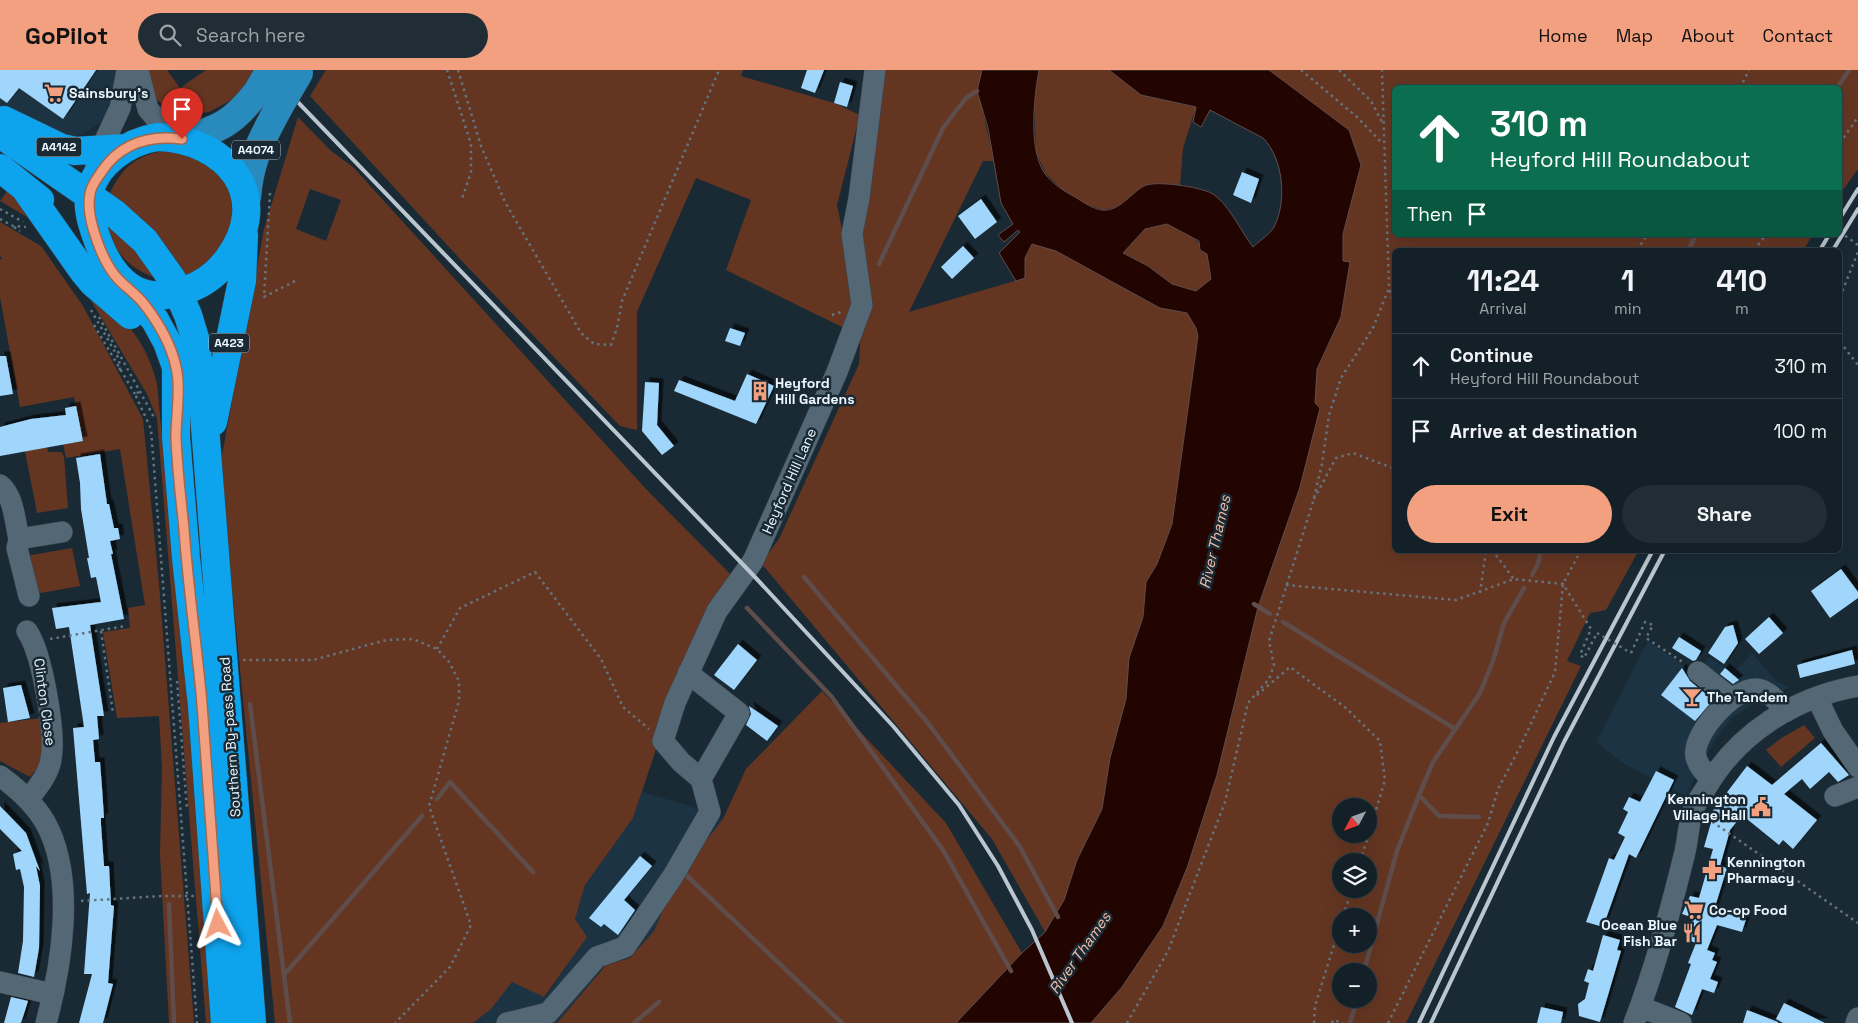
<!DOCTYPE html>
<html lang="en">
<head>
<meta charset="utf-8">
<style>
  :root { --surface:#132028; --page:#202d34; --text:#f1f3f6; --muted:#9da3a8; --line:#323e45; --accent:#f2a07f }
  body { margin:0; font-family:"Space Grotesk",sans-serif; background:var(--page); color:var(--text); height:100vh; display:flex; flex-direction:column; font-size:19px; white-space:nowrap }
  * { box-sizing:border-box; margin:0 }
  p { font-size:16px; color:var(--muted) }
  .icon { flex:none; width:28px; height:28px; fill:none; stroke:currentColor; stroke-width:2; stroke-linecap:round; stroke-linejoin:round }
  .map { position:relative; flex:1; overflow:hidden }
  .sheet { position:absolute; left:1392px; top:178px; width:450px; height:305px; display:flex; flex-direction:column; background:var(--surface); border-radius:8px; box-shadow:0 5px 20px #0002,0 0 0 1px var(--line) }
  .sheet>* { flex:none }
  .top-card { position:absolute; left:1392px; top:15px; width:450px; height:152px; border-radius:8px; box-shadow:0 5px 20px #0002,0 0 0 1px var(--line); background:#0b6e4f; color:#fff; overflow:hidden }
  .needle { width:32px; rotate:229deg }
  .buttons { position:absolute; left:1332px; top:728px; display:grid; gap:10px }
  .buttons a { display:grid; place-items:center; width:45px; height:45px; border-radius:50%; background:var(--surface); box-shadow:0 5px 20px #0002,0 0 0 1px var(--line); font-size:25px }
  .pin { position:absolute; display:grid; place-items:center; width:42px; height:42px; color:#fff; margin:-51px -21px; border-radius:50% 50% 50% 0; rotate:-45deg; box-shadow:0 0 5px #0007 }
  .pin .icon { rotate:45deg }
  .me { position:absolute; width:55px; margin:-28px; rotate:356deg; stroke-linejoin:round; filter:drop-shadow(0 0 4px #0008) }
  .turn { display:flex; align-items:center; gap:18px; height:105px; padding:0 15px; font-size:22px }
  .turn .icon { width:65px; height:65px; stroke-width:2.5 }
  .turn b { display:block; font-size:35px; line-height:42px }
  .then { display:flex; align-items:center; height:48px; padding:0 15px; background:#0003; gap:10px; font-size:19px }
  .eta { display:flex; justify-content:space-evenly; align-items:center; height:85px; text-align:center }
  .eta b { font-size:30px; font-weight:800; line-height:35px }
  .action { display:flex; gap:10px; margin-top:auto; padding:10px 15px }
  .action a { flex:1; height:58px; border-radius:30px; background:var(--accent); color:#111; font-size:20px; font-weight:800; line-height:58px; text-align:center }
  .action a+a { background:var(--page); color:var(--text) }
  ul { padding:0; list-style:none }
  li { display:flex; align-items:center; gap:15px; height:65px; padding:0 15px; border-top:1px solid var(--line) }
  li div { flex:1 }
  li b { display:block; font-size:19px }
  li em { font-style:normal }
  header { display:flex; align-items:center; gap:30px; box-sizing:border-box; height:70px; padding:0 25px; background:var(--accent); color:#111 }
  header strong { font-size:24px }
  nav { display:flex; gap:28px; margin-inline-start:auto; font-size:18px }
  .search { width:350px; height:45px; background:var(--page); display:flex; align-items:center; gap:12px; box-sizing:border-box; padding:0 18px; border-radius:28px; color:var(--muted); font-size:19px }
  .map>svg:first-child { display:block }
</style>
</head>
<body>
<header>
<strong>GoPilot</strong>
<div class="search"><svg class="icon" aria-label="search" viewBox="0 0 24 24"><circle cx="10" cy="10" r="6"/><path d="M15 15l6 6"/></svg>Search here</div>
<nav><a>Home</a><a>Map</a><a>About</a><a>Contact</a></nav>
</header>
<div class="map">
<svg width="1858" height="953" viewBox="0 0 1858 953">
  <defs>
    <filter id="shadow"><feDropShadow dx="4.5" dy="-4.5" stdDeviation="0" flood-color="#0009"/></filter>
  </defs>
  <rect width="100%" height="100%" fill="#192a35"/>
  <path fill="#1c3343" d="M0,0h117l-12,48 -14,11 -26,14 -65,-31z
    M1648,571l48,33 13,-17 24,16 19,-20 25,29 13,5 -36,16 -22,15 -19,25 -28,53 -62,-33 -27,-21z
    M642,722l68,20 13,7 -32,41 -22,36 -15,35 -24,27 -24,7 -49,58h-84l18,-14 21,-28 33,16 42,-60 -12,-18 10,-34 48,-67z"/>
  <path fill="#643622" fill-rule="evenodd" d="M148,0h19l13,18 26,-18h47l-6,17 -14,12 -24,13 -25,3 -14,-4 -15,-13z
    M326,0h120l5,15 -4,-15h296l-2,6 93,27 26,12 -23,90 20,97 -9,28 -122,-60 25,-70 -55,-22 -59,134v118l-17,-4 -159,-166 -151,-164z
    M885,0h97l-4,21 16,70h-11l-74,151 116,-34v-20l7,-14 24,6 104,58 27,5 9,15 2,8 -26,188 -15,40 -11,18 -3,35 -14,41 -3,41 -16,59 -8,51 -25,51 -13,40 -19,32 -53,-93 -231,-276 18,-24 80,-175 5,-95 -6,-34z
    M1039,0h70l32,25 55,12 -13,41 -3,37h-34l-29,22 -14,3 -17,-6 -21,-12 -19,-18 -10,-22 -2,-54z
    M1269,0h589v99l-18,25v-106h-445v147h417l-8,15h-409v300h244l-33,60 -16,3 -23,48 14,5 -175,357h-315l31,-36 41,-61 24,-58 30,-93 41,-168 52,-159 7,-79 24,-52 9,-55 -7,-1v-27l18,-69 -12,-35zM1341,736h28v28h-28zM1341,791h28v28h-28zM1341,846h28v28h-28zM1341,901h28v28h-28z
    M298,47l33,34 22,16 293,322 88,89 -59,115 -42,125 -48,67 -10,34 12,18 -43,60 -32,-15 -21,27 -18,14h-198l-55,-557 44,-237zM310,119l31,11 -15,41 -30,-12z
    M172,80l21,4 32,26 9,19 1,21 -17,39 -38,21 -72,-83c15,-32 29,-43 64,-47z
    M8,120l10,9 28,34 -19,-16 -27,-16z
    M106,146l12,11 39,52c-33,-14 -45,-28 -51,-63z
    M0,152l41,24 42,60 60,113 16,165 35,439h-25l-9,-169 2,-87 -3,-51 -42,2 -14,-86 27,-4 -2,-20 17,-3 -25,-156 -54,9 -3,-14 20,-3 -9,-44 -54,10 -20,-110v-37l2,-2 -2,-2z
    M1167,154c30,16 41,17 45,55l-17,13 -23,-8 -24,-18 -25,-13 22,-24z
    M75,204c38,36 69,56 82,110l12,128 17,132 29,379h-9l-49,-605 -10,-24z
    M47,377l1,5h13l3,4 4,52 -31,5 -12,-62z
    M72,478l8,38 -45,8 -9,-38z
    M822,621l124,132 76,130 -66,70h-399l49,-58 24,-7 24,-27 15,-35 22,-36 32,-41 23,-50z
    M42,648l2,41 -14,18 -30,-16v-38z
    M1804,655l11,13 -34,29 -15,-17 14,-11z"/>
  <path fill="#220400" stroke="#5f4d4c" fill-rule="evenodd" d="M982,0h57c-5,28 -11,79 6,104 7,9 20,18 30,23 8,5 18,12 27,13 17,2 29,-17 42,-24 11,-6 56,1 67,7 16,8 31,40 42,54 6,-6 19,-14 22,-22 12,-26 8,-67 -12,-87l-53,-28 -9,17 -8,-5 3,-15 -55,-12 -32,-25h160l80,60 12,35 -18,69v27l7,1 -9,55 -24,52 -2,34 5,5 -20,79 -42,120 -41,168 -30,93 -24,58 -41,61 -31,36h-135l66,-70 23,-21 19,-32 13,-40 25,-51 8,-51 16,-59 3,-41 14,-41 3,-35 11,-18 15,-40 26,-188 -2,-8 -9,-15 -27,-5 -104,-57 -24,-7 -7,14v20l-9,3 -17,-28 21,-21 -2,-2 -14,12 -6,-7 15,-11 -12,-21 -13,-75 -11,-37zM1167,154l32,17 1,9 7,4 4,25 -15,12 -24,-7 -24,-18 -25,-13 22,-24z"/>
  <g fill="none" stroke-linecap="round" stroke-linejoin="round">
    <path stroke="#5f4d4c" stroke-width="4.5" d="M1837,18l12,-18
      M1689,180l6,-14 3,-1
      M879,194l64,-136 23,-30 11,-7
      M1532,505l6,-11 3,-14
      M804,507l124,146 92,124 38,70
      M1254,534l16,10
      M747,538l84,88 112,154 68,121
      M1283,552l172,107
      M250,634l40,319
      M1419,725l20,21 40,1
      M437,729l13,-17 83,90
      M686,805l156,148
      M169,834l5,119
      M1364,901l33,-120 22,-56 14,-33 47,-69 13,-32 11,-38 20,-35
      M284,905l138,-159
      M634,953l25,-21
      M1350,953l7,-24"/>
  </g>
  <path fill="#a1d6fc" filter="url(#shadow)" d="M0,0h96l-33,49 -44,-31 -12,15 -7,-5z
    M807,0h17l-9,23 -14,-5z
    M840,12l13,4 -6,21 -13,-4z
    M1242,102l17,7 -8,24 -18,-8z
    M981,129l16,23 -22,17 -17,-23z
    M963,176l11,12 -22,21 -11,-12z
    M730,258l15,5 -5,13 -15,-5z
    M0,286h6l7,38 -13,2z
    M747,304l27,12 -18,38 -82,-33 5,-11 56,21z
    M645,312l14,1 -2,42 17,21 -12,9 -20,-24z
    M76,336l7,35 -83,15v-29l31,-8 35,-4 -1,-7z
    M100,384l7,50h2l5,24h4l2,11 -10,2 3,13h-2l13,65 -34,6 14,91h-7l2,23 -6,1 2,22h5l2,26 2,30h-3v7l3,41h5l2,39 3,1 -6,77 5,1 -10,39h-24l13,-49h-8l6,-81 -3,1 -14,-166 11,-1 -15,-100 -13,2 -4,-21 49,-6 -5,-25 -5,1 -4,-20h2l-8,-49 -1,-26 -4,-25z
    M1841,499l17,23v6l-28,20 -19,-27z
    M1769,547l14,16 -24,21 -14,-15z
    M1733,555l5,18 -14,21 -16,-11 17,-26z
    M1679,567l22,14 -5,9 -3,1 -21,-13z
    M738,574l19,16 -23,30 -20,-15z
    M1852,580l3,14 -55,14 -3,-13z
    M1682,598l8,13 23,19 -18,21 -34,-26z
    M1725,598l14,12 -6,4 -13,-10z
    M21,615l9,33 -22,4 -5,-34z
    M749,636l29,20 -11,15 -21,-16 5,-11z
    M1821,673l28,32 -11,7 -9,-10 -19,17 -8,-10 -18,15 33,26 -24,29 -10,-9 -4,5 -37,-30 -12,15 -10,36 7,2 -13,42 32,9 -4,13 -25,-7 -10,25 8,3 -3,7 5,2 -7,17 8,3 -4,11 -12,-4 -10,26 -17,-8 16,-43 -3,-1 8,-20 -11,-4 9,-21 -12,-4 8,-18 9,2 14,-49 -9,-2 8,-28 -3,-3 38,-50 25,19z
    M1656,701l18,9 -38,78 -7,-4 -26,73 -17,-5 23,-64 5,2 11,-23 -7,-4 10,-21 -5,-3 6,-12 11,5z
    M0,736l26,27 14,38 -4,-5 4,20 -1,62 -5,29 -16,-4 5,-32 1,-54 -4,-18 -4,1 -3,-16 9,-3 -22,-22z
    M640,786l12,10 -28,34 11,10 -17,25 -14,-11 -3,3 -12,-9z
    M1603,865l17,5 -3,10 4,1 -21,71 -21,-6 -1,-12 7,-5 4,-16 -5,-2 4,-12 5,2z
    M11,927l17,4 -7,22h-17z
    M1784,933l41,20h-42l-7,-4z
    M1541,937l22,5 -2,11h-24z
    M1747,940l31,12v1h-35z"/>
  <g fill="none" stroke-linecap="round" stroke-linejoin="round">
    <defs>
      <path id="minor" d="M138,0l10,39 24,29
        M95,92l25,-54 7,-38
        M0,415c14,11 15,37 19,54l43,-7
        M19,469l-2,9 12,48
        M27,561c15,22 29,102 24,128 -2,15 -14,29 -23,41
        M1698,602l34,27
        M688,603l51,40 -38,66 -20,-17 -18,-21 12,-38 42,-92 36,-50 84,-189 25,-67 -10,-71 7,-36 16,-128
        M1817,628l16,33 25,36
        M0,706c18,13 34,27 45,46 31,55 17,143 1,201
        M1711,709c-6,-6 -13,-13 -15,-22 -5,-22 37,-69 60,-68 12,0 22,14 31,22
        M1835,726l23,-9
        M0,912l52,12
        M1641,937l40,16
        M507,953l41,-10 49,-56 28,-10 48,-71 37,-64 -9,-33
        M1634,953c21,-54 36,-111 50,-167 4,-15 4,-31 9,-45 2,-8 9,-16 13,-23 32,-55 89,-91 152,-102
        M1856,953l2,-5"/>
      <path id="major" d="M182,69c37,-9 51,-16 75,-47
        M247,127c3,-38 14,-56 32,-90"/>
      <path id="highway" d="M4,50l58,28 13,3 50,-3
        M0,64l114,79 31,28 27,38 16,36 7,23 7,51 50,634
        M157,67c70,2 117,59 71,122 -11,15 -24,25 -42,31 -48,18 -75,-11 -90,-54 -4,-12 -9,-27 -7,-41 6,-32 39,-53 68,-58z
        M0,98l40,32
        M26,120l57,81 10,12 37,32
        M127,216l28,34 12,22 9,25v70l10,121 16,148 23,317
        M213,352l29,-141 2,-46"/>
    </defs>
    <use href="#minor" stroke="#37444f" stroke-width="22"/>
    <use href="#major" stroke="#37444f" stroke-width="29"/>
    <use href="#highway" stroke="#37444f" stroke-width="29"/>
    <path stroke="#65737d" stroke-width="2.5" stroke-dasharray="2.5 4" stroke-linecap="butt" d="M447,0l24,74v28l-9,27
      M458,0l23,76 24,56 76,131 13,11 17,1 6,-17 5,-27 97,-231
      M1301,0l56,47 26,27
      M1339,0l32,31 11,21
      M1740,18l9,-18
      M1840,73l18,-26
      M270,123l-6,104 33,-17
      M0,139l23,13
      M0,149l13,7 13,1
      M14,157l6,4
      M1840,162l18,13
      M1637,180l10,-15
      M1754,180l12,-15
      M1390,220l5,22
      M1840,227l18,-45
      M91,240l28,49 1,12
      M832,245l9,-3
      M99,247l56,102
      M94,255l41,69
      M1840,272l18,23
      M139,322l-4,2 16,35 46,594
      M1314,429l22,-41 17,-5 42,16
      M1492,480l22,29
      M1286,515l170,15 58,-21 49,5 28,45 -11,26 4,3 13,-25
      M1480,523l6,-43
      M101,561l12,82
      M50,569l75,-13
      M437,579l23,-41 75,-36 66,87 22,48 26,22
      M1631,583l14,-31 8,3 -7,13 38,25
      M243,590h70l73,-20 27,-1 24,10 12,13 10,19v20l-30,105 42,119 -21,42 -55,56
      M177,611l10,129
      M1257,625l33,-28 56,41 34,33 5,39 -16,53
      M1707,748l151,105
      M1360,791l9,-27
      M81,831l80,-5h33
      M1343,846l9,-27
      M1127,953l41,-72 57,-149 23,-99 21,-24 5,-14 -5,-24 44,-139 9,-38 7,-49 12,-37 32,-50 16,-40 -7,-218
      M1314,953l1,-17 26,-84
      M1332,953l1,-3 10,3
      M1388,953l100,-200 10,-34 22,-42 35,-75 8,-88 18,-34"/>
    <use href="#minor" stroke="#546774" stroke-width="21"/>
    <use href="#major" stroke="#298bbd" stroke-width="28"/>
    <use href="#highway" stroke="#0da3ed" stroke-width="28"/>
    <path stroke="#bac6cf" stroke-width="4" d="M267,0l487,506 139,150 66,79 39,61 34,64 40,93
      M1840,148l18,-29
      M1820,180l9,-15
      M1833,180l25,-41
      M1419,953l135,-286 99,-187
      M1431,953l133,-281 101,-192"/>
    <defs>
      <path id="major-bridge" d="M257,22l13,-22
        M279,37l20,-34"/>
    </defs>
    <use href="#major-bridge" stroke="#37444f" stroke-width="29" stroke-linecap="butt"/>
    <path stroke="#65737d" stroke-width="2.5" stroke-dasharray="2.5 4" stroke-linecap="butt" d="M1597,563l34,20"/>
    <use href="#major-bridge" stroke="#298bbd" stroke-width="28"/>
  </g>
  <g fill="none" stroke-linecap="round" stroke-linejoin="round">
    <defs>
      <path id="route" d="M182,69c-32,-4 -61,4 -80,32 -5,8 -11,14 -12,23 -5,23 13,70 29,86 8,8 18,15 25,24 14,18 27,40 32,63 5,22 0,47 0,70 1,31 5,62 8,92 4,59 13,117 18,175 6,73 10,147 16,220"/>
    </defs>
    <use href="#route" stroke="#9d6853" stroke-width="12"/>
    <use href="#route" stroke="#f2a07f" stroke-width="9"/>
  </g>
  <defs>
    <symbol id="supermarket-bare" viewBox="-9 -9 18 18"><path d="M-6-5.5h2.5l.6 2H6L4.5 2H-2.5L-4.4-4H-6ZM-1.5 3.2a1.3 1.3 0 1 0 .1 0ZM3 3.2a1.3 1.3 0 1 0 .1 0Z" fill="#f2a07f" stroke="#192a35" stroke-width="2.5" paint-order="stroke"/></symbol>
    <symbol id="building-bare" viewBox="-9 -9 18 18"><path d="M-4-6H4V6H1V3H-1V6H-4ZM-2.5-4.3h1.7v1.8h-1.7ZM.8-4.3h1.7v1.8H.8ZM-2.5-1h1.7V.8h-1.7ZM.8-1h1.7V.8H.8Z" fill="#f2a07f" stroke="#192a35" stroke-width="2.5" paint-order="stroke"/></symbol>
    <symbol id="bar-bare" viewBox="-9 -9 18 18"><path d="M-6-5H6L.8 .8V4.5H3.5V6h-7V4.5H-.8V.8Z" fill="#f2a07f" stroke="#192a35" stroke-width="2.5" paint-order="stroke"/></symbol>
    <symbol id="civic-bare" viewBox="-9 -9 18 18"><path d="M-.6-6.5H3V-4.5H.6V-3L4-1V1h2V6H-6V1h2V-1L-.6-3ZM-1.2 2.5V6h2.4V2.5Z" fill="#f2a07f" stroke="#192a35" stroke-width="2.5" paint-order="stroke"/></symbol>
    <symbol id="pharmacy-bare" viewBox="-9 -9 18 18"><path d="M-2-6h4v4h4v4h-4v4h-4v-4h-4v-4h4Z" fill="#f2a07f" stroke="#192a35" stroke-width="2.5" paint-order="stroke"/></symbol>
    <symbol id="restaurant-bare" viewBox="-9 -9 18 18"><path d="M-5-6h1v4h1v-4h1v4h1v-4h1v5L-1.5 .5V6h-2V.5L-5-1ZM5-6V6H3V1.5H1.5Q1.5-4 5-6Z" fill="#f2a07f" stroke="#192a35" stroke-width="2.5" paint-order="stroke"/></symbol>
  </defs>
  <g fill-rule="evenodd">
    <use href="#supermarket-bare" x="40" y="9" width="28" height="28"/>
    <use href="#building-bare" x="746" y="307" width="28" height="28"/>
    <use href="#bar-bare" x="1678" y="613" width="28" height="28"/>
    <use href="#civic-bare" x="1747" y="723" width="28" height="28"/>
    <use href="#pharmacy-bare" x="1698" y="786" width="28" height="28"/>
    <use href="#supermarket-bare" x="1680" y="826" width="28" height="28"/>
    <use href="#restaurant-bare" x="1678" y="849" width="28" height="28"/>
  </g>
  <g text-anchor="middle" stroke-width="5" stroke-linejoin="round" paint-order="stroke">
    <g fill="#192a35" stroke="#adbac2" stroke-width="1">
      <rect x="36.5" y="67.5" width="45" height="19" rx="4"/>
      <rect x="232" y="70.5" width="48" height="19" rx="4"/>
      <rect x="209" y="263.5" width="40" height="19" rx="4"/>
    </g>
    <g font-size="12" font-weight="bold" fill="#ecf7ff">
      <text x="59" y="81">A4142</text>
      <text x="256" y="84">A4074</text>
      <text x="229" y="277">A423</text>
    </g>
    <g font-size="14" font-weight="bold" fill="#ecf7ff" stroke="#192a35" text-anchor="start">
      <text x="69" y="28">Sainsbury's</text>
      <text x="775" y="318">Heyford<tspan x="775" dy="16">Hill Gardens</tspan></text>
      <text x="1707" y="632">The Tandem</text>
      <text x="1746" y="734" text-anchor="end">Kennington<tspan x="1746" dy="16">Village Hall</tspan></text>
      <text x="1727" y="797">Kennington<tspan x="1727" dy="16">Pharmacy</tspan></text>
      <text x="1709" y="845">Co-op Food</text>
      <text x="1677" y="860" text-anchor="end">Ocean Blue<tspan x="1677" dy="16">Fish Bar</tspan></text>
    </g>
    <g font-size="14" fill="#ecf7ff" stroke="#192a35">
      <text transform="translate(789 411) rotate(-66)" y="5">Heyford Hill Lane</text>
      <text transform="translate(45 632) rotate(82)" y="5">Clinton Close</text>
      <text transform="translate(230 667) rotate(-94)" y="5">Southern By-pass Road</text>
    </g>
    <g font-size="15" font-style="italic" fill="#f6bca4" stroke="#192a35">
      <text transform="translate(1215 472) rotate(-77)" y="5">River Thames</text>
      <text transform="translate(1080 883) rotate(-55)" y="5">River Thames</text>
    </g>
  </g>
</svg>
<div class="buttons">
<a><svg class="needle" viewBox="-14 -14 28 28"><path d="M0-13l5 13h-10z" fill="#e53935"/><path d="M0 13l5-13h-10z" fill="#9da3a8"/></svg></a>
<a><svg class="icon" aria-label="layers" viewBox="0 0 24 24"><path d="M12 4l9 5-9 5-9-5zM3 14l9 5 9-5"/></svg></a>
<a>+</a>
<a>−</a>
</div>
<div class="pin" style="left:182px;top:69px;background:#d93025"><svg class="icon" aria-label="arrive" viewBox="0 0 24 24"><path d="M6 21V4h12l-3 4 3 4H6"/></svg></div>
<svg class="me" style="left:218px;top:854px" viewBox="-20 -20 40 40"><path d="M0-17L14 15 0 8-14 15z" fill="#f2a07f" stroke="#fff" stroke-width="4"/></svg>
<div class="top-card">
<div class="turn"><svg class="icon" aria-label="ahead" viewBox="0 0 24 24"><path d="M12 20V5M6 11l6-6 6 6"/></svg><div><b>310 m</b>Heyford Hill Roundabout</div></div>
<div class="then">Then<svg class="icon" aria-label="arrive" viewBox="0 0 24 24"><path d="M6 21V4h12l-3 4 3 4H6"/></svg></div>
</div>
<section class="sheet">
<div class="eta">
<div><b>11:24</b><p>Arrival</p></div>
<div><b>1</b><p>min</p></div>
<div><b>410</b><p>m</p></div>
</div>
<ul>
<li><svg class="icon" aria-label="ahead" viewBox="0 0 24 24"><path d="M12 20V5M6 11l6-6 6 6"/></svg><div><b>Continue</b><p>Heyford Hill Roundabout</p></div><em>310 m</em></li>
<li><svg class="icon" aria-label="arrive" viewBox="0 0 24 24"><path d="M6 21V4h12l-3 4 3 4H6"/></svg><div><b>Arrive at destination</b></div><em>100 m</em></li>
</ul>
<div class="action"><a>Exit</a><a>Share</a></div>
</section>
</div>
</body>
</html>
